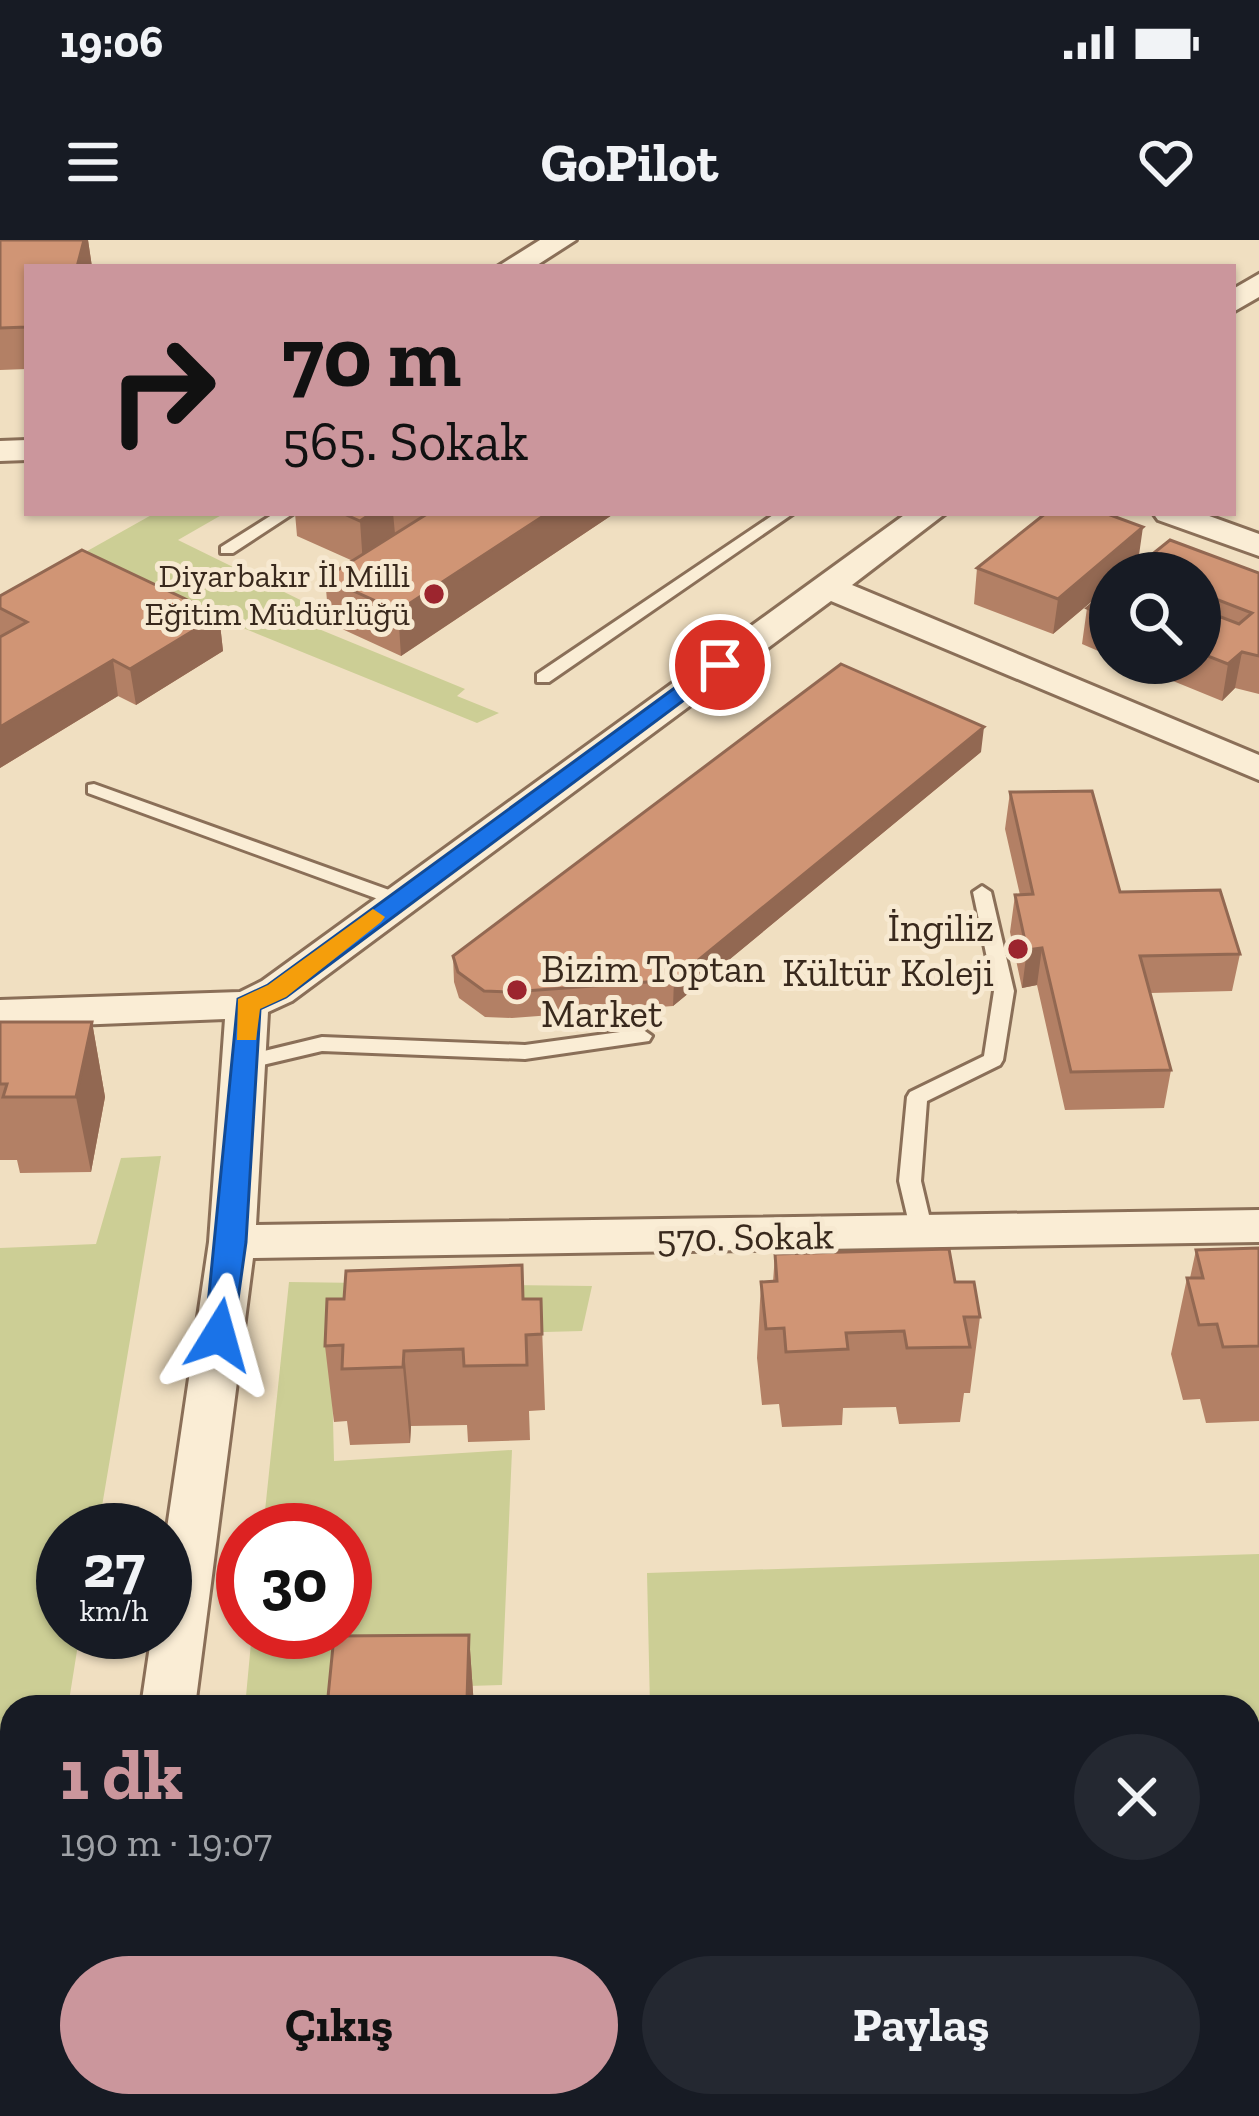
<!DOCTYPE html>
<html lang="tr">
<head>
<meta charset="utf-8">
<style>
  :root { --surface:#171b24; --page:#242831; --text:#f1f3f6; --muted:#9ea1a6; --accent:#cb969c }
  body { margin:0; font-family:"Zilla Slab",serif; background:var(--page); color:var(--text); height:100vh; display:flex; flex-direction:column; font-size:45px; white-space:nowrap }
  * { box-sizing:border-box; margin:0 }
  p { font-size:39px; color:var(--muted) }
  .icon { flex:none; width:66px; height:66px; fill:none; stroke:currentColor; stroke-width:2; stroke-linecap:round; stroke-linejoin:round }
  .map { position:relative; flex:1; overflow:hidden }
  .side { position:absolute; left:0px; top:1455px; width:1260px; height:423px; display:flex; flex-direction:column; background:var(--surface); border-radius:36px 36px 0 0; box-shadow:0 3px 9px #0004 }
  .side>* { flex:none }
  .guide { position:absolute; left:24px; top:24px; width:1212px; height:252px; border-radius:0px; box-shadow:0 3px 9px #0004; background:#cb969c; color:#111; overflow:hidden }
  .tools { position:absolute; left:1089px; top:312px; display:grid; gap:24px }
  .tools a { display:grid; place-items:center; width:132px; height:132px; border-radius:50%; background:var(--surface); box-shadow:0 3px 9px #0004; font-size:60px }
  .speed { position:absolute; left:36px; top:1263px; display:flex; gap:24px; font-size:60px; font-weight:700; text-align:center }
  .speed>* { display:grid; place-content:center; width:156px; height:156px; border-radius:50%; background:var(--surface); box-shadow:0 3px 9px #0004; line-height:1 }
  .speed small { font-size:30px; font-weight:400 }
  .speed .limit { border:18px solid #d22; background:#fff; color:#111 }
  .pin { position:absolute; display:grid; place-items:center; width:102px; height:102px; color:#fff; margin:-51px; border:6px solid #fff; border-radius:50%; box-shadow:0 3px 12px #0007 }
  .me { position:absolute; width:132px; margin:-66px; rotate:8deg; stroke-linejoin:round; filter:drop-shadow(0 0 9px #0008) }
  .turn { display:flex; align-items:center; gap:42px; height:252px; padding:0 60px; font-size:54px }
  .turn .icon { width:156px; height:156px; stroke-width:2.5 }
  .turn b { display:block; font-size:84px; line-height:102px }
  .round { display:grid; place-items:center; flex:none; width:126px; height:126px; border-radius:63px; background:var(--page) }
  .summary { display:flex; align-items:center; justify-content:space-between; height:204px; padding:0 60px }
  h1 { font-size:72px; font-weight:700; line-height:90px; color:var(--accent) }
  .cta { display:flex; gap:24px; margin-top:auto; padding:24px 60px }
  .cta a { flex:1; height:138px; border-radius:72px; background:var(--accent); color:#111; font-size:48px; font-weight:700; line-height:138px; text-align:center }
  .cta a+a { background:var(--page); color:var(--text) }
  .status { display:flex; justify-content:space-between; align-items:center; height:84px; padding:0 60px; background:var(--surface); direction:ltr }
  .status svg { height:33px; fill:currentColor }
  header { display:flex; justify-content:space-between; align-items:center; height:156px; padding:0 60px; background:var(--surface); font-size:54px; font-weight:700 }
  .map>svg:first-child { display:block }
</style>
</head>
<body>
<div class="status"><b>19:06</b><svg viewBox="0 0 49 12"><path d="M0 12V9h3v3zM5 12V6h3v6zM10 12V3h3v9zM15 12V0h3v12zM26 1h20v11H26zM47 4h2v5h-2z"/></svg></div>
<header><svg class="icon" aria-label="menu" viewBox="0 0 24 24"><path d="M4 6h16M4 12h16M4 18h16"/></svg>GoPilot<svg class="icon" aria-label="heart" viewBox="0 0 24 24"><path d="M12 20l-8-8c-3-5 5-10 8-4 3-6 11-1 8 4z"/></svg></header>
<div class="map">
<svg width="1259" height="1876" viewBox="0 0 1259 1876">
  <rect width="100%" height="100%" fill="#f0dfc1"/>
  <path fill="#ccce95" d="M155,273h70l-47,27 149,73 -18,12 156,64 -8,7 42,17 -22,10 -404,-164z
    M161,916l-63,374h-35v102h17l-12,75h-56v226l-12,1v-686l96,-4 25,-86z
    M289,1042l303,4 -10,45 -251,7 3,123 178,-11 -10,235 -168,5 -3,17h-86l7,-75h93v-102h-82z
    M1259,1314v562h-600v-10h589v-399h-598l-3,-134z
    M203,1866h283l-1,10h-283z"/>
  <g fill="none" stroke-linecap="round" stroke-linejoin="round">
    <defs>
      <path id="service" d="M275,273h19l-61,40h-12v-6z
        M776,273h18l-245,169h-12v-8z
        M94,544l309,111 2,4 -9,6 -7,-2 -301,-110v-8z
        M982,646l9,6 23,99 -11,69 -3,5 -73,36 -6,80 12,51 -11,8 -11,-8 -12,-51 8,-84 3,-5 74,-36 10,-65 -21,-99z
        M642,789l10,7 -3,5 -124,18 -203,-8 -76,18 -10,-7 3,-5 83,-20 203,8z"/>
      <path id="minor" d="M540,0h36l-42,27h-37z
        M1259,34v23l-26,15v-23z
        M27,200v20l-27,1v-20z
        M907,273h39l-94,72 407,170v25l-428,-179 -539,400 -24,11 -12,213 1003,-15v32l-1006,16 -58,449h-54l11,-75h13v-90l44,-300 16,-223 -225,9v-28l240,-8 22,-11z
        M1153,273h48l58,21v22l-101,-36z
        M81,1866h62l-1,10h-62z"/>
    </defs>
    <use href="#service" stroke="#8a6f58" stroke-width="6"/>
    <use href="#minor" stroke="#8a6f58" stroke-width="6"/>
    <use href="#service" fill="#faedd5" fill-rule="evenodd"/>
    <use href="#minor" fill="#faedd5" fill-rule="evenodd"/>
  </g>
  <path fill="#b38065" d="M0,0h88l4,27h-65v102l-27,1z
    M295,273h320l-214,143 -72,-33 -4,-45 28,-17 -56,-25z
    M1138,322l-13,11h-15v13l-57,48 -79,-30 3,-36z
    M1135,328l124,5v121l-24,-6 -13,13 -93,-38h71v-90h-66z
    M1110,349v67l-28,-12 5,-36z
    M0,356l219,19 4,36 -87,54 -18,-9 -118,72z
    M981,512l-308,254 -161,12 -27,-1 -26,-19 -5,-16 -1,-26z
    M1010,552l110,100 120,62 -8,37 -82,2 21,77 -7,38 -99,2 -28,-125 -15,3 -12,-56 5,-37h5l-15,-66z
    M0,782h92l13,75 -14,75 -71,1 -3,-13h-17z
    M1259,1008v173l-53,2 -6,-24 -17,1 -12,-46 16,-76h3l6,-28z
    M775,1014l180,28 25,35 -10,76h-6l-4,29 -61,2 -3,-17 -53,1 -1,17 -60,2 -3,-23 -17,1 -5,-47 4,-76h12z
    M523,1059h18l4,111 -16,1 1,29 -62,2 -1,-17 -56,1 -1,17 -60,2 -3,-24 -13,1 -9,-76z
    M469,1395l5,72h-147z"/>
  <path fill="#926852" d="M84,0h4l4,27h-15z
    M372,273h21l3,31 -33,21 -3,-44z
    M548,273h67l-214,143 -3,-45z
    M1143,287l-5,35 -13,11h-15v13l-57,48 5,-35z
    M219,375l4,36 -87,54 -6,-36z
    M1242,412l-7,36 -13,13 6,-37z
    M113,420l5,36 -118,72v-41z
    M984,487l-3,25 -308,254 1,-26z
    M1042,708l-5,37 -15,3 5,-38z
    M92,782l13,75 -14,75 -15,-75z
    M404,1111l7,75 -1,17 -7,-76z
    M469,1395l5,72h-6l-1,-7z"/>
  <path fill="#d09575" stroke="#926852" stroke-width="3" d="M0,0h84l-7,27h-50v60l-27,1z
    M342,273h30l-12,8z
    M424,273h124l-150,98 -73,-33 102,-64z
    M1046,273h59l38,14 -85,72 -81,-31z
    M1170,300l89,33v83l-17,-4 -14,12 -28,-11v-44l39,15 13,-11 -52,-20v-20h-52l-13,-5z
    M82,310l137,65 -89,54 -17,-9 -113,67v-90l27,-15 -27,-14v-12z
    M1110,349v29l-23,-10z
    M841,424l143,63 -310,253 -163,12 -27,-1 -26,-19 -5,-16z
    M1092,551l28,101 100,-2 20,64 -100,2 31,114 -100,2 -29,-124 -15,2 -12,-55 18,-1 -23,-102z
    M0,782h92l-16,75h-73l4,-13h-7z
    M1259,1008v98l-36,1 -6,-23 -18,1 -12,-47h16l-7,-28z
    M949,1009l6,33h19l6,35h-16l6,30 -63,1 -3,-17 -58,2 2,16 -62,3 -2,-24 -18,1 -5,-47 16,-1 -2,-27z
    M522,1025l1,34h18l1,35 -16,1 1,30 -63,1 -1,-17 -59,2 -1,16 -61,2 1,-24 -18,1 2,-47h17l2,-28z
    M469,1395l-2,65h-25v7h-115l7,-71z"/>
  <path fill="#1a73e8" stroke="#114b97" stroke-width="3" d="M713,420l18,5 -445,332 -26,12 -14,233 -13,93 -4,8h-20l-4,-8 33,-336 30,-14z"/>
  <path fill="#f59e0b" d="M373,669l12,8 -4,5 -95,75 -26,12 -4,31h-19l1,-41 30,-14z"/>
  <g fill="#9c252e" stroke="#f7e9d1" stroke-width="4.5">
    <circle cx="434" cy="354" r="12"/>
    <circle cx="1018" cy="709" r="12"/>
    <circle cx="517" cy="750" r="12"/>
  </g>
  <g text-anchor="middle" stroke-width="10" stroke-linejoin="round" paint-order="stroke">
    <g font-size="33" fill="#39291d" stroke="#f7e9d1" text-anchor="end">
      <text x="410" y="347">Diyarbakır İl Milli<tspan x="410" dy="38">Eğitim Müdürlüğü</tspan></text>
    </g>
    <g font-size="39" fill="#39291d" stroke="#f7e9d1" text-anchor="end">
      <text x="994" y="701">İngiliz<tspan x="994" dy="45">Kültür Koleji</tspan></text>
      <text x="541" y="742" text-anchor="start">Bizim Toptan<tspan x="541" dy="45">Market</tspan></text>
    </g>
    <g font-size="39" fill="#39291d" stroke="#f7e9d1">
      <text transform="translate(745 996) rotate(-1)" y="14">570. Sokak</text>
    </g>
  </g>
</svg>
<div class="tools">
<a><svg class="icon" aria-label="search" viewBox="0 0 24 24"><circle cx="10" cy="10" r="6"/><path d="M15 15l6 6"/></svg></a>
</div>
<div class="speed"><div>27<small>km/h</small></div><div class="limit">30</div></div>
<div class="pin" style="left:720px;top:425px;background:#d93025"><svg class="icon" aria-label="arrive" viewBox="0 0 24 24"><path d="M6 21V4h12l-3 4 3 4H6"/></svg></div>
<svg class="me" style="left:219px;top:1095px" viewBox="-20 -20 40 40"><path d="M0-17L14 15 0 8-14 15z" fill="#1a73e8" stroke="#fff" stroke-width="4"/></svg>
<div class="guide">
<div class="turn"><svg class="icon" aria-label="right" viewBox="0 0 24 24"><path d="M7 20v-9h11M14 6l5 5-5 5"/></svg><div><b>70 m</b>565. Sokak</div></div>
</div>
<section class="side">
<div class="summary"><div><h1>1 dk</h1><p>190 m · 19:07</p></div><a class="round"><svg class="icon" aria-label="close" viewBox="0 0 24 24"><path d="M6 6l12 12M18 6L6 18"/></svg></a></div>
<div class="cta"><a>Çıkış</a><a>Paylaş</a></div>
</section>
</div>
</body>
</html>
